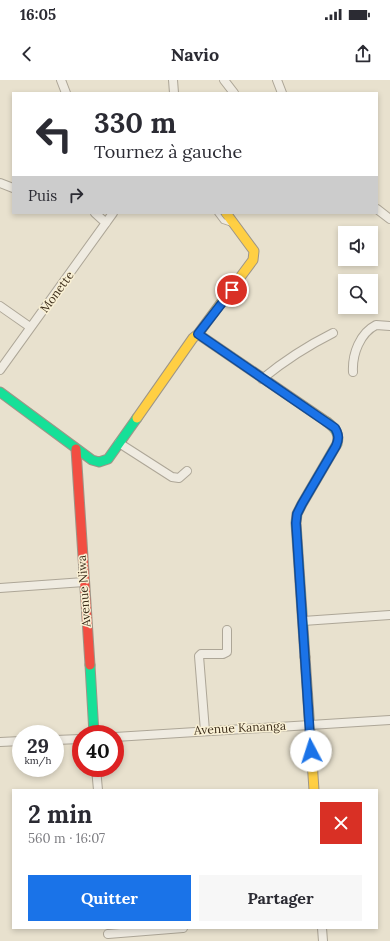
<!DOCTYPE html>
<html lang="fr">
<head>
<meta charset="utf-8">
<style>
  :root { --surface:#fff; --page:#f7f7f7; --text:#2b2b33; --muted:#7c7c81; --accent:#1a73e8 }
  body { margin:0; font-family:Lora,serif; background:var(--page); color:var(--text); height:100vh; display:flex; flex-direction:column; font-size:15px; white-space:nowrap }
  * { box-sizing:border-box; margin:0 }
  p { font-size:13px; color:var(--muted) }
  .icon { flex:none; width:22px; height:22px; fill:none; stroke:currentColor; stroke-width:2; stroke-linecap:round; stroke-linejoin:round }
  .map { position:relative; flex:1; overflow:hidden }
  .panel { position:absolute; left:12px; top:709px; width:366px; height:140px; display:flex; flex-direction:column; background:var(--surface); border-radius:0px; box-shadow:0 2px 6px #0003 }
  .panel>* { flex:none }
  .hud { position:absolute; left:12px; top:12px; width:366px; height:122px; border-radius:0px; box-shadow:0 2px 6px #0003; background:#fff; color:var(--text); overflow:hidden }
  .controls { position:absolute; left:338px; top:146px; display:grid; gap:8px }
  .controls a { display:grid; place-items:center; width:40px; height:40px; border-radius:0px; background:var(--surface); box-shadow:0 2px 6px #0003; font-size:20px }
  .speed { position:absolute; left:12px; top:645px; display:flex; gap:8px; font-size:20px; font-weight:700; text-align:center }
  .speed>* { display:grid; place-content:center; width:52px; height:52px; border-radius:50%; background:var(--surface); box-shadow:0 2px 6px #0003; line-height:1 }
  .speed small { font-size:10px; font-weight:400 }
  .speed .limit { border:6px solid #d22; background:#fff; color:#111 }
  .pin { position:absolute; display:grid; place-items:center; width:34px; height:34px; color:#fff; margin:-17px; border:2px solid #fff; border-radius:50%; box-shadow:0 1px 4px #0007 }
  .me { position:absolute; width:44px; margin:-22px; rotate:355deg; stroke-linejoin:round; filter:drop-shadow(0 0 3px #0008) }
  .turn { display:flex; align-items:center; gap:14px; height:84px; padding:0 16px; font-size:18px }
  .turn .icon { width:52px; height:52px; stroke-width:2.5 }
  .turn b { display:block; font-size:28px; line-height:34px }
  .then { display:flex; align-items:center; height:38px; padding:0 16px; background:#0003; gap:8px; font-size:15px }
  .round { display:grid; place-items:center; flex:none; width:42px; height:42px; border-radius:0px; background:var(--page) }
  .overview { display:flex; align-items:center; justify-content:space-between; height:68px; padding:0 16px }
  h1 { font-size:24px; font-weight:700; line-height:30px }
  .button { display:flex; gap:8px; margin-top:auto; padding:8px 16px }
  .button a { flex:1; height:46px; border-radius:0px; background:var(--accent); color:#fff; font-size:16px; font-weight:700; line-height:46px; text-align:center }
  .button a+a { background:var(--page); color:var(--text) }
  .status { display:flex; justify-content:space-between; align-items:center; height:28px; padding:0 20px; background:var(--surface); direction:ltr }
  .status svg { height:11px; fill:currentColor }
  header { display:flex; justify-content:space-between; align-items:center; height:52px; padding:0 16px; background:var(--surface); font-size:18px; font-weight:700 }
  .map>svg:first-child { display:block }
</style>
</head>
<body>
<div class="status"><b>16:05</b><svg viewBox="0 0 49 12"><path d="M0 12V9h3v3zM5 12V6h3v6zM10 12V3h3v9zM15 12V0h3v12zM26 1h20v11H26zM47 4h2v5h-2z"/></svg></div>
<header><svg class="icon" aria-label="back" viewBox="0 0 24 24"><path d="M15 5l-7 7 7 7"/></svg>Navio<svg class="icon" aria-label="share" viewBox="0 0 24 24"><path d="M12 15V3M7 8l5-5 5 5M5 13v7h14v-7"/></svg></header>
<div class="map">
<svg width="390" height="861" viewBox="0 0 390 861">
  <rect width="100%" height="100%" fill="#e8e1ce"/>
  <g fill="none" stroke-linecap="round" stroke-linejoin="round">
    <defs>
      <path id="lane" d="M217,133l6,8 9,3"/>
      <path id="street" d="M61,0l5,13
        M173,0l1,13
        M224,0l10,13
        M277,0l5,13
        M0,103l13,5
        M377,129l13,10
        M95,133l11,10
        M0,226l30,21
        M0,290l113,-157
        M353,292c-1,-18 7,-39 23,-47l14,1
        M262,299c22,-18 45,-33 71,-46
        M119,363l53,34 7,1 8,-7
        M0,508l84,-6
        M303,541l87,-6
        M205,651l-6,-75 2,-2h22l4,-2v-22
        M115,657l275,-17
        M55,660l26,-1
        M0,662l21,-1
        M96,688l2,22
        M322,848l1,13
        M108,854l75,-6"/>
      <path id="fast" d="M0,312l92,68 7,2 9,-3 29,-41
        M305,577l-9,-134 1,-9 5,-10 35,-60c3,-11 -2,-16 -10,-22
        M90,585l4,69"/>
      <path id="slow" d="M198,254l129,88
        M137,338l56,-80 5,-4 55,-74 1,-9 -28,-38
        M305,577l9,133"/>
      <path id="jam" d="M76,369l14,216"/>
    </defs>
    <use href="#lane" stroke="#ada697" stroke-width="6"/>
    <use href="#street" stroke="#ada697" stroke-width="10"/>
    <use href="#fast" stroke="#9d9587" stroke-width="11"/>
    <use href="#slow" stroke="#9d9587" stroke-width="11"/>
    <use href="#jam" stroke="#9d9587" stroke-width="11"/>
    <use href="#lane" stroke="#efebe1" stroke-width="4"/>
    <use href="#street" stroke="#efebe1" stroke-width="8"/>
    <use href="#fast" stroke="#16e098" stroke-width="9"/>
    <use href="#slow" stroke="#ffcf43" stroke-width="9"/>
    <use href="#jam" stroke="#f24e42" stroke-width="9"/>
  </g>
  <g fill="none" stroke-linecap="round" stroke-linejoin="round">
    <defs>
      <path id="route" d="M232,210l-34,44 137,94c4,7 4,11 1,18l-34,58 -5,10 -1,9 15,228"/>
    </defs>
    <use href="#route" stroke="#114b97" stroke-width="10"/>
    <use href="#route" stroke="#1a73e8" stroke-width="7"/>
  </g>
  <g text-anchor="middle" stroke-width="3" stroke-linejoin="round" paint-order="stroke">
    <g font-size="12" fill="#3e2f1d" stroke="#f9f0d4">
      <text transform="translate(57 212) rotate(-54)" y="4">Monette</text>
      <text transform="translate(84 511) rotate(-94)" y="4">Avenue Niwa</text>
      <text transform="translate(240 648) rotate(-3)" y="4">Avenue Kananga</text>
    </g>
  </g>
</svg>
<div class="controls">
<a><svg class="icon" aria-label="sound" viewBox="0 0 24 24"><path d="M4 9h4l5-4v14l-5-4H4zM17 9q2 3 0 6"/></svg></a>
<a><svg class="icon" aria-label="search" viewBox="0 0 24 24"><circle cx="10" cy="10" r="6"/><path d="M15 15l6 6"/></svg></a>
</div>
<div class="speed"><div>29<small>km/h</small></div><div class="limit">40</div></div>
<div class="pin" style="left:232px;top:210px;background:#d93025"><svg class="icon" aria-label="arrive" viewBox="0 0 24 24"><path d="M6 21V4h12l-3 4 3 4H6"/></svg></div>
<svg class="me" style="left:311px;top:671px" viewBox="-20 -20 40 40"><circle r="19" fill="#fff"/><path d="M0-13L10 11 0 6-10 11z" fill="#1a73e8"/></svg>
<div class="hud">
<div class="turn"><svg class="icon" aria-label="left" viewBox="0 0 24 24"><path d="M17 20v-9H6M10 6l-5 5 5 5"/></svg><div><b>330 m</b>Tournez à gauche</div></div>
<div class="then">Puis<svg class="icon" aria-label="right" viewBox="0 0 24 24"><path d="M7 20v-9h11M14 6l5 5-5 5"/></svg></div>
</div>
<section class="panel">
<div class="overview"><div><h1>2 min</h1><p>560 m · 16:07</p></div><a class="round" style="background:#d93025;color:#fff"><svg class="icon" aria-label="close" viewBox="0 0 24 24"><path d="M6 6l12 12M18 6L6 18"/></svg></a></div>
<div class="button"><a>Quitter</a><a>Partager</a></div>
</section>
</div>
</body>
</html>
